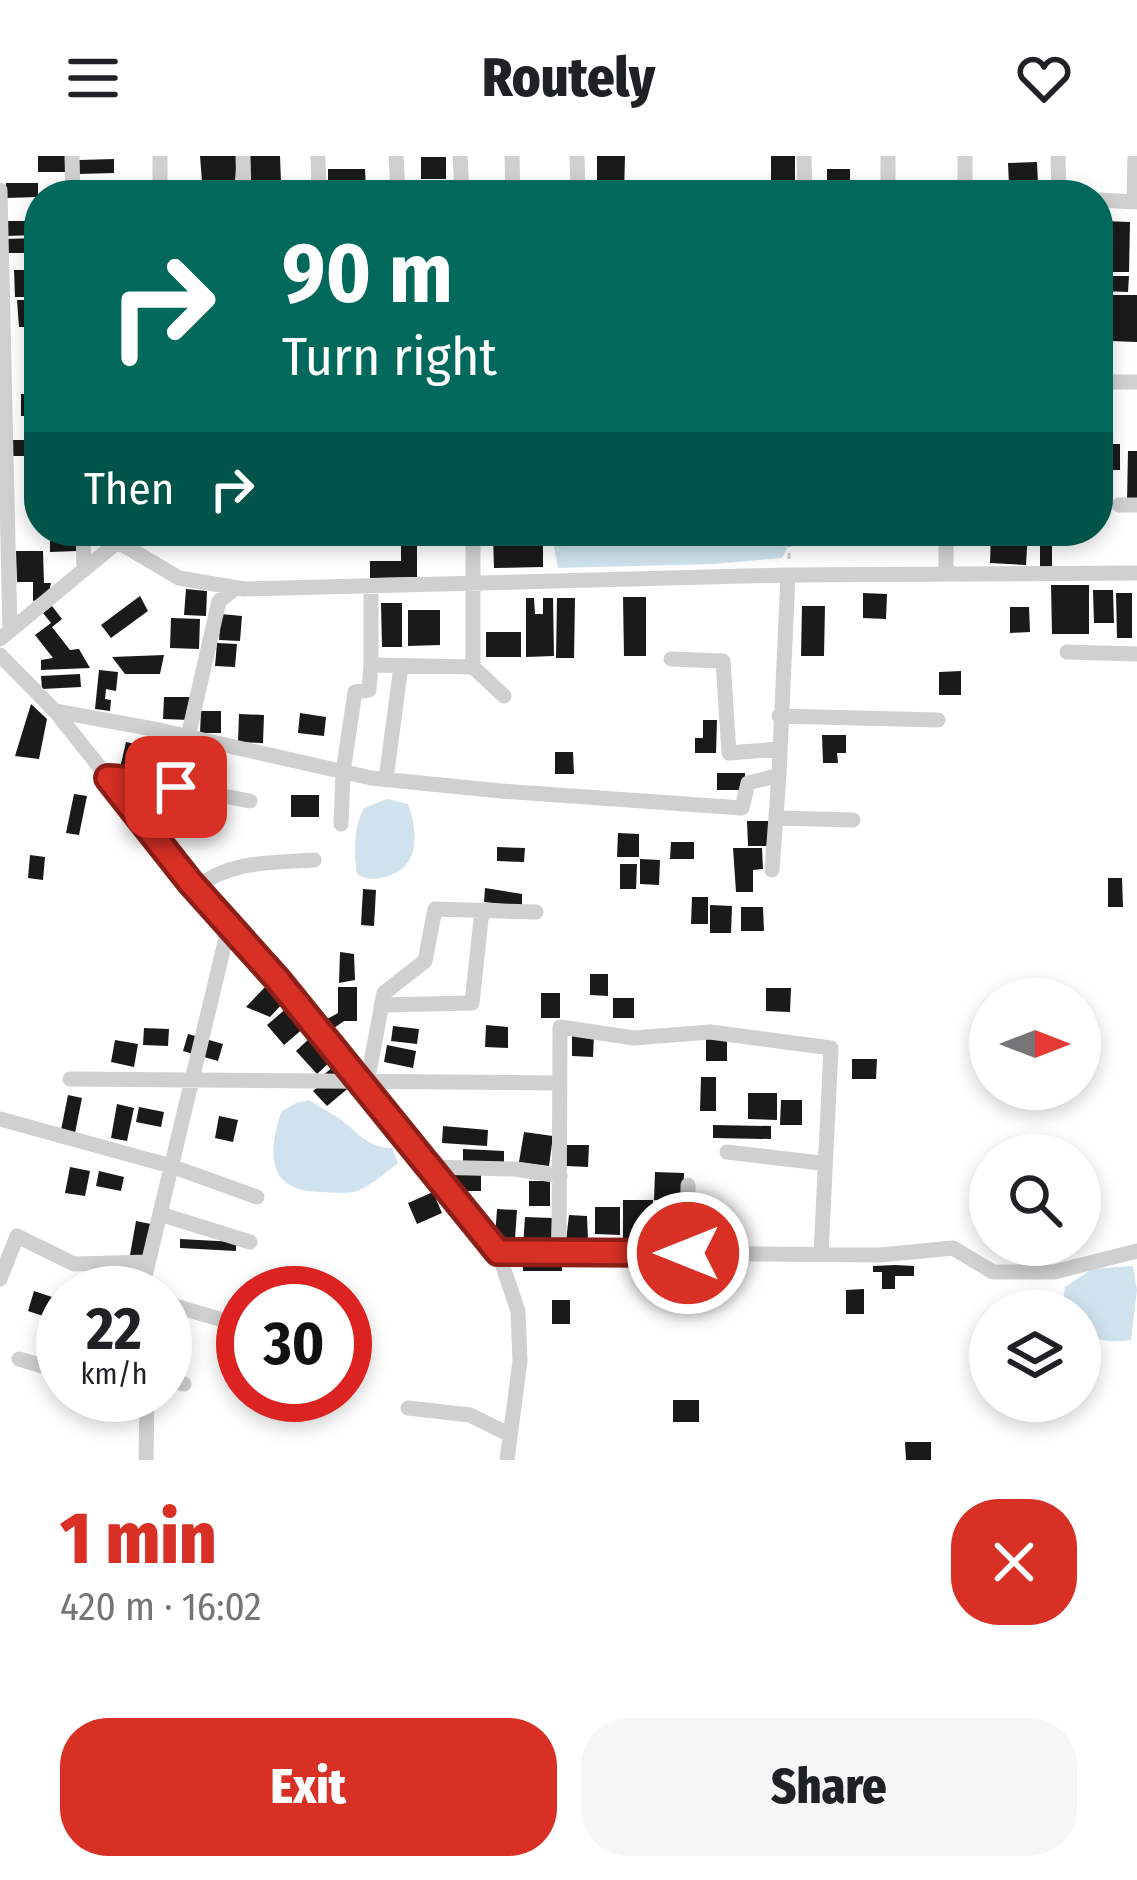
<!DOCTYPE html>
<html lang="en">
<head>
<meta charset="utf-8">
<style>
  :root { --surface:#fff; --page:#f6f6f6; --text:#202124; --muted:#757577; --accent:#d93025 }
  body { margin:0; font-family:"Fira Sans Condensed",sans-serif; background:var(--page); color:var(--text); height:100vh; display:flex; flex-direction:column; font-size:45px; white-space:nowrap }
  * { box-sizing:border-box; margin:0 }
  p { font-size:39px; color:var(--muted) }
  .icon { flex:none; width:66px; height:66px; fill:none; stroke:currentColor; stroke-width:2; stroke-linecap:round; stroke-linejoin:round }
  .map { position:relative; height:1304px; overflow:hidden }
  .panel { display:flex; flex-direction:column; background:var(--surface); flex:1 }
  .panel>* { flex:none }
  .hud { position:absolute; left:24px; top:24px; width:1089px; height:366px; border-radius:48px; box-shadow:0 6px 18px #0003; background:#00695c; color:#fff; overflow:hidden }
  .needle { width:78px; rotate:90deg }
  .tools { position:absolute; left:969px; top:822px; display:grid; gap:24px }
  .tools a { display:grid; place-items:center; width:132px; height:132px; border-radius:50%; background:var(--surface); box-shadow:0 6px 18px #0003; font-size:60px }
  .speed { position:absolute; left:36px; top:1110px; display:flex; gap:24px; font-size:60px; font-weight:700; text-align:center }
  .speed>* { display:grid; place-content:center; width:156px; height:156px; border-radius:50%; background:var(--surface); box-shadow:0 6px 18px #0003; line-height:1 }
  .speed small { font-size:30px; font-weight:400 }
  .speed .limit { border:18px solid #d22; background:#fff; color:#111 }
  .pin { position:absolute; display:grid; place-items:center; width:102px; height:102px; color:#fff; margin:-51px; border-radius:24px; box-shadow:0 6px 18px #0006 }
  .me { position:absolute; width:132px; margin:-66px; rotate:270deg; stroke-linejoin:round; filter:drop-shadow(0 0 9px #0008) }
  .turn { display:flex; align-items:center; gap:42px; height:252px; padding:0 60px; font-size:54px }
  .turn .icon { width:156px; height:156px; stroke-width:2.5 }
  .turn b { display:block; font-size:84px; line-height:102px }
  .then { display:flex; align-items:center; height:114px; padding:0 60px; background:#0003; gap:24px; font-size:45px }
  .round { display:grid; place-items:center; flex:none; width:126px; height:126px; border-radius:48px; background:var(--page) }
  .summary { display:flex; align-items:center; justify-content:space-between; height:204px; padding:0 60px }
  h1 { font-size:72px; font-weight:800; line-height:90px; color:var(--accent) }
  .button { display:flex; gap:24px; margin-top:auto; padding:24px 60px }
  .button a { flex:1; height:138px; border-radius:48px; background:var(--accent); color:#fff; font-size:48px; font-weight:800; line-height:138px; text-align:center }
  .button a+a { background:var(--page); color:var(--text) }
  header { display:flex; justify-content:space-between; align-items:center; height:156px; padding:0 60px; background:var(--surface); font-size:54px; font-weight:800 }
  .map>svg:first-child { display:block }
</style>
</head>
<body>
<header><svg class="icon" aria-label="menu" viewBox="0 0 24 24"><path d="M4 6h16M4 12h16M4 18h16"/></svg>Routely<svg class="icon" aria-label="heart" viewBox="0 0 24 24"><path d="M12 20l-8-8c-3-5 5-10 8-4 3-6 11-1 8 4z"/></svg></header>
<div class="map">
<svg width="1137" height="1304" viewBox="0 0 1137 1304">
  <rect width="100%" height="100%" fill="#fff"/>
  <path fill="#cfe2ee" d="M551,375h236l2,13 -7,14 -69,6 -155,4z
    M387,643l21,5c10,28 13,64 -23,73 -11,3 -18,3 -28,-3 -3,-23 -4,-46 7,-66z
    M309,944c9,6 19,11 28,17 19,13 30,31 55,31l6,15c-12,9 -25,21 -39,27 -10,5 -25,2 -37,2 -54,0 -55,-36 -41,-80l15,-9z
    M1133,1110l4,24 -6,50c-18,3 -35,1 -51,-9v-20h-19l4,-24 27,-18z"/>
  <path fill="#1a1a1a" d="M38,0h32v16h-32z
    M200,0h37l-2,26h-33z
    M245,0h35l1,26h-3v13h-16v-13h-17z
    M597,0h28l-1,39h-27z
    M771,0h24v28l-24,-1z
    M421,1h25v22h-25z
    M114,3v14l-35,1v-14z
    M1037,6l1,22 -29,1 -1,-22z
    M328,13h37l1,21h-38z
    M827,13h23v19h-23z
    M6,27h32v14l-32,1z
    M6,65h32v14l-32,1z
    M1104,65l26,1 -1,50h-26z
    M37,82v15h-32v-14z
    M14,114h21v27h-20z
    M1103,120h26l-1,16 -26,-1z
    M1113,139h24v47l-26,-1v7h-13v-32l14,1z
    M17,144h19v27h-17z
    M21,238h16v22h-16z
    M8,284h29v16h-29z
    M1098,288h22v26h-22z
    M1128,295h9v51h-10z
    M991,375h37l-2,34 -36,-2z
    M1040,376h12v36l-12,-1z
    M58,377h16l3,18 -27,1v-11h8z
    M543,379v32l-49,1 -1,-32z
    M417,383v38l-47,1v-17h31v-21z
    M16,395h27l1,32h7l-3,14 -15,4v-19h-16z
    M1051,429h38v49h-37z
    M186,433l21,2 -1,25 -22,-1z
    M1093,434h20l1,33h-20z
    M863,437l24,1 -1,25 -23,-1z
    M1116,437h16v45h-15z
    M140,440l8,15 -37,27 -10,-13z
    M623,441h23v59h-22z
    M526,442h8l1,16h8v-16h10l1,58 -28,1z
    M557,442h18l-1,60h-18z
    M381,447h21v44h-20z
    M52,450l10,13 -10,8 18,23 9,-1 11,19 -49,2v-10l12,-2 -18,-23 16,-12 -8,-10z
    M802,450h23l-1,50h-23z
    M1010,451h19l1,25 -20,1z
    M408,454h32v35l-32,1z
    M221,458l21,2 -2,25 -21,-1z
    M171,462l29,1 -1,30 -29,-1z
    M486,476h35v25h-35z
    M217,487l20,1 -2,23 -20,-1z
    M164,499l-4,19h-35l-13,-17z
    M99,514l19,2 -2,19 -10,-2 -1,10 6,1 -1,11 -15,-2z
    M961,515v24h-22v-23z
    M80,518l1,13 -39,2 -1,-13z
    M164,541h27l-1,23 -27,-1z
    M31,548l16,15 -8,40 -24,-3z
    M201,555h20v22h-21z
    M300,557l26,4 -2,19 -26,-3z
    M239,558l25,1 -1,28 -25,-1z
    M703,564h14l-1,33h-21v-15h8z
    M822,579h24v18h-9l1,10h-15z
    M159,581l18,4 -6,24 -17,-4z
    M126,586l23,5 -6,27 -23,-6z
    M555,596h18l1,22h-19z
    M717,617h28v17h-28z
    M74,638l13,2 -8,39 -13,-2z
    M291,639h28v22h-28z
    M747,665h21v25h-20z
    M618,677l21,1v23h-22z
    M671,686h23v17h-24z
    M497,691l28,1 -1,14 -27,-1z
    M733,692h29l1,21 -10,1v22h-17z
    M30,699l15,2 -2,23 -15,-2z
    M640,703l20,1 -1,25 -19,-1z
    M620,708h17l-1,25h-16z
    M1108,722h14l1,29h-15z
    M485,732l37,6v12l-38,-4z
    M363,733l13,1 -2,36 -13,-1z
    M692,741h16v27h-17z
    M710,749l22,1 -1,27h-21z
    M741,751h22l1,24h-23z
    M340,796l14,2 1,26 -16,3z
    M590,818h18v22l-18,-1z
    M266,830l17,17 -13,14 -24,-10z
    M338,831h19v34h-13l-17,12 -7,-10 18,-10z
    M766,832h25l-1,24 -24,-1z
    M541,837h19v25h-19z
    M613,842h21v20h-21z
    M288,851l17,20 -21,18 -17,-20z
    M486,869l22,2v21l-23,-1z
    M393,870l26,3 -2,15 -26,-3z
    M144,872l25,1 -1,17 -25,-1z
    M188,878l35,10 -5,17 -35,-10z
    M572,878h22l-1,23 -21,-1z
    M311,881l21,23 -15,14 -21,-23z
    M706,883h21v22h-21z
    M115,884l23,4 -4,23 -23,-5z
    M387,889l29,6 -3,17 -29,-6z
    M852,903h25l-1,20h-24z
    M335,909l17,20 -25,21 -14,-15 10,-9 -3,-4z
    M701,921h15v34h-16z
    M748,937h29v27l-29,-1z
    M68,939l14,3 -7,35 -14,-3z
    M781,944h21v25h-22z
    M117,948l17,4 -7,33 -16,-3z
    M139,951l25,5 -3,15 -25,-5z
    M219,960l19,4 -5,22 -18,-4z
    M713,969l58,1v13l-58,-1z
    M443,970l45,4 -1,16 -45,-3z
    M524,976l29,4 -4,30 -30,-4z
    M566,989h23l-1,22 -22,-1z
    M463,993l41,2v16l-41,-2z
    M70,1011l20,4 -5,25 -20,-3z
    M454,1012h27v23h-27z
    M99,1015l25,6 -3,14 -25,-5z
    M655,1016l29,1 -1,28 -29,-1z
    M529,1025h21v25h-21z
    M433,1036l9,21 -25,11 -9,-21z
    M623,1044h30l-1,40 -29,-1z
    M595,1051h25v28l-25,-1z
    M497,1053l20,1 -2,29 -20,-1z
    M656,1053l32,1 -1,31h-31z
    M569,1059l18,1 1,25h-22z
    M525,1061l27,1 -1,29 -28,-1z
    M136,1065l20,4 -6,34 -20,-4z
    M180,1083l56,3v9l-56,-3z
    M523,1101h39v14h-39z
    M670,1106h19l1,24h-20z
    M895,1109l19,1v10h-19v13h-13v-17h-9v-6z
    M864,1133v25h-18v-24z
    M34,1135l21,7 -6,20 -21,-7z
    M552,1144h18v24h-18z
    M673,1244h26v22h-26z
    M905,1286h26v18h-25z"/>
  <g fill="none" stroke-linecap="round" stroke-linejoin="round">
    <path stroke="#cdcdcd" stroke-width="3" stroke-dasharray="6 6" stroke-linecap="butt" d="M789,403l1,-28"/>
    <path stroke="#d0d0d0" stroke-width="15" d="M72,0l1,39
      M160,0v39
      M243,0l1,39
      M318,0l1,39
      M396,0l2,39
      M460,0l2,39
      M512,0l1,39
      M577,0l1,35
      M804,0l1,39
      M965,0v39
      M1058,0l1,39
      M0,34l10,441
      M888,39v-39
      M1098,44l39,2
      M1134,46l1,-46
      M1113,226h24
      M1119,349h18
      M83,375l1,39
      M473,375v136l31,29
      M946,375v43
      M118,386l61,36 65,11 544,-14 349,-2
      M371,430v79l102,2
      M0,483l131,-108
      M1067,496l70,2
      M0,499l55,56 136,171 86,97 221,273 20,59 2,50 -13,99
      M671,503l52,2 6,92 50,-4
      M55,555l104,19 212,48 130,13 241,17 6,-25 31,-8 9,-200
      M779,560l159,4
      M188,581l31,-136 17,-13
      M108,622l30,2 112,21
      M386,623l15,-113
      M776,662l77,2
      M145,668l10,-6 60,1
      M341,668l2,-52 12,-80 14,-2 2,-25
      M772,714l7,-95
      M196,732c34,-28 76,-25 118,-28
      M381,849l91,-2 10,-93
      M70,923l490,4
      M367,927l17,-90 41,-32 10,-52 101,3
      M0,963l171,47 86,31
      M727,996l93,11
      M429,1011l86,2 45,7
      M688,1029v68
      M160,1058l90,28
      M498,1096l382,3 73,-7 40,24h61l83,-21
      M559,1096l1,-225 74,11 76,-6 121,16 -10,206
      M0,1123l17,-43 57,28 74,-2
      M141,1137l88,-368
      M165,1147l78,23
      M19,1203l44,13
      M165,1223l19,5
      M408,1252l62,7 40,20
      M146,1304l1,-65"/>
  </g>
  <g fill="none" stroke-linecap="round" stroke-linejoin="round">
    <defs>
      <path id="route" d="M176,631l-37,-7 -31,-2 82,104 87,97 221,273 190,1"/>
    </defs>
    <use href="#route" stroke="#8d1f18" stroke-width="30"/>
    <use href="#route" stroke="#d93025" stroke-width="21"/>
  </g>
</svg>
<div class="tools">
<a><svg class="needle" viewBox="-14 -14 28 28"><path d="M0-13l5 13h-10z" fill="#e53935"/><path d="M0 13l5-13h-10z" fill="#757577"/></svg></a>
<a><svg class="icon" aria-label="search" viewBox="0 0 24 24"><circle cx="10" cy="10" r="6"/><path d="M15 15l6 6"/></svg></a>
<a><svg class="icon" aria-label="layers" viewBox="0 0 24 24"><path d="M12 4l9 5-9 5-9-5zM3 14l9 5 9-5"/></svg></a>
</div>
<div class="speed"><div>22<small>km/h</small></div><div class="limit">30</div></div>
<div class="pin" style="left:176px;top:631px;background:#d93025"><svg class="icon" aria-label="arrive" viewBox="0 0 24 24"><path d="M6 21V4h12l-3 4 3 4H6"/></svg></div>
<svg class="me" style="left:688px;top:1097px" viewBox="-20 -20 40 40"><circle r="17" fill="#d93025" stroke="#fff" stroke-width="3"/><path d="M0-11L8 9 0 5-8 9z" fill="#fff"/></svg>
<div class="hud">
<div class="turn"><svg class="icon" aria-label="right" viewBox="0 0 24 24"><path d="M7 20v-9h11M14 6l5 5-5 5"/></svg><div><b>90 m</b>Turn right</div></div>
<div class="then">Then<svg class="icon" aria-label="right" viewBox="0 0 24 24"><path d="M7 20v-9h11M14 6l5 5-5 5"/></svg></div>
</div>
</div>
<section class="panel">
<div class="summary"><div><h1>1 min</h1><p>420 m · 16:02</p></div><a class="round" style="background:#d93025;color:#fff"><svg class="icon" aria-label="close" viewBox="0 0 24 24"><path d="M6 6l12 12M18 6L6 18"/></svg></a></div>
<div class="button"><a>Exit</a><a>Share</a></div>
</section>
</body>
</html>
